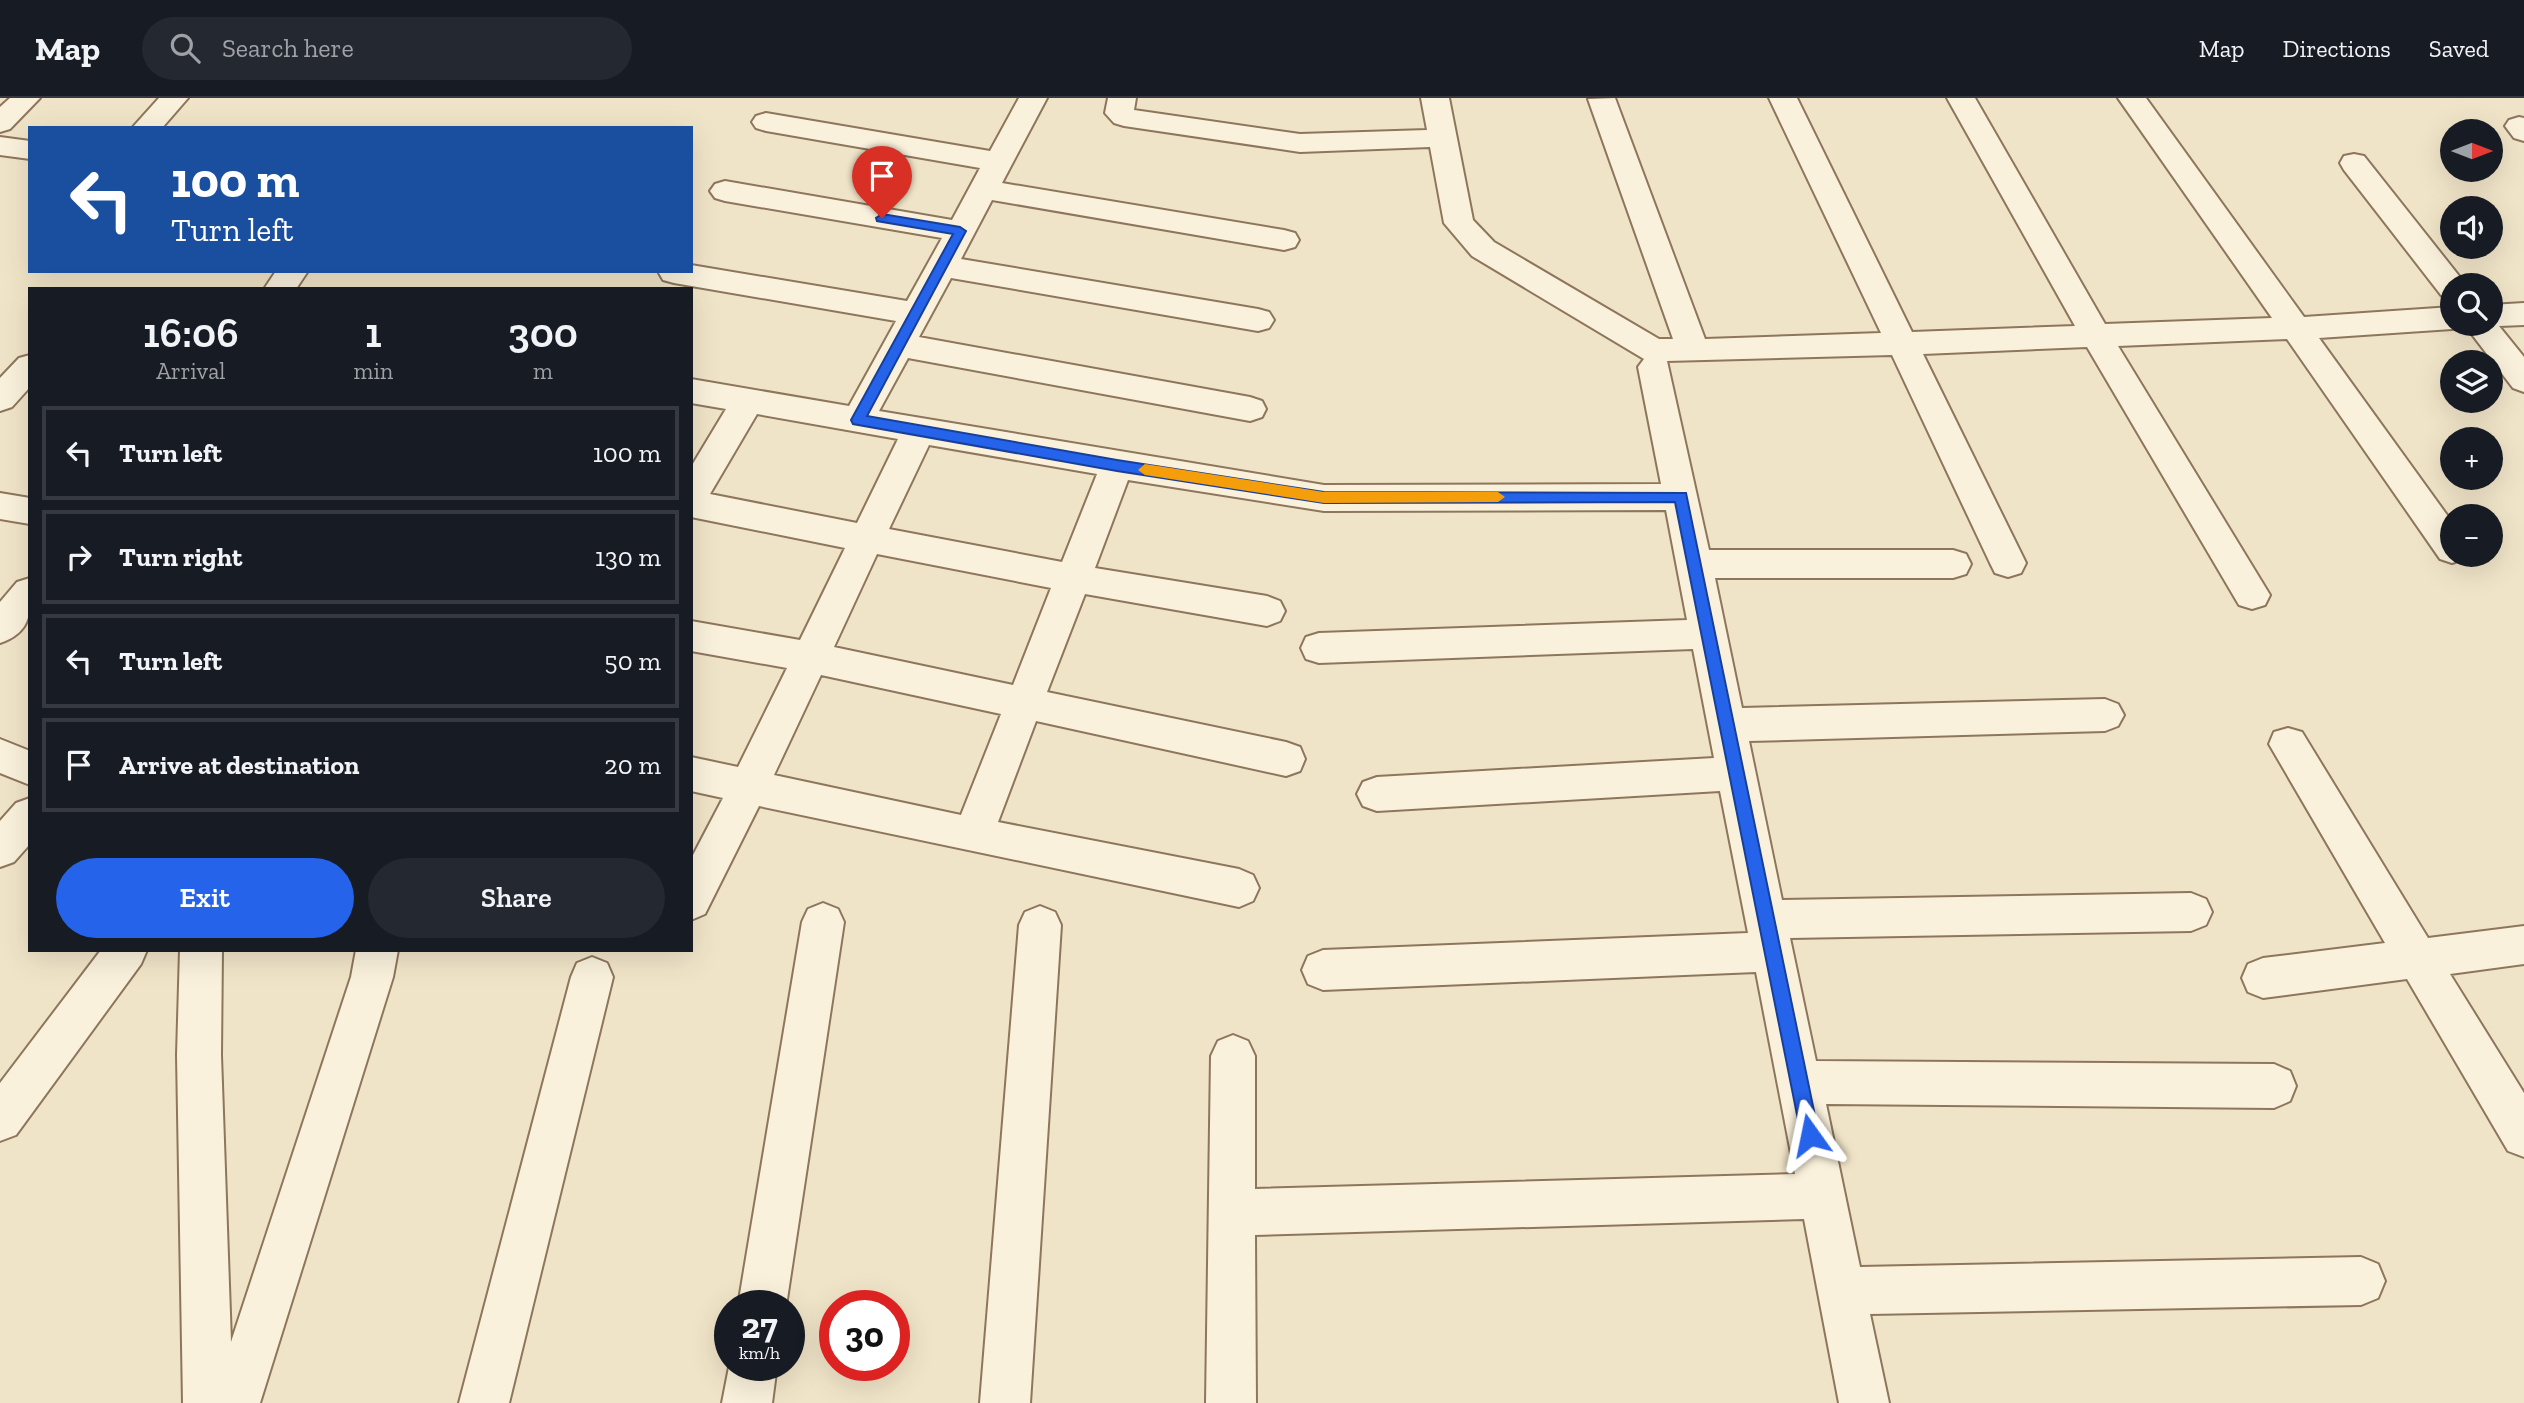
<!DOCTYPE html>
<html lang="en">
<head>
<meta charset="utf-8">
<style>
  :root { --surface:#171b24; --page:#242831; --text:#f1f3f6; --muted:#9ea1a6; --line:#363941; --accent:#2563eb }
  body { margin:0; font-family:"Zilla Slab",serif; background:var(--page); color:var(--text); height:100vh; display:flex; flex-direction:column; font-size:26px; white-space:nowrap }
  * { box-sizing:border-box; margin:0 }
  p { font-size:23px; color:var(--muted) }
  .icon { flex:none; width:38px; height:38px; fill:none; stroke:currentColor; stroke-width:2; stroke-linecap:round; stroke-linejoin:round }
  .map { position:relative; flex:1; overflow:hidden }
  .drawer { position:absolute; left:28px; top:189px; width:665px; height:665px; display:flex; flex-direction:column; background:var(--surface); border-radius:0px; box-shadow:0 7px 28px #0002 }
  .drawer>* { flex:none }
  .guide { position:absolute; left:28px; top:28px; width:665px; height:147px; border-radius:0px; box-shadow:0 7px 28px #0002; background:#1a4fa0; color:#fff; overflow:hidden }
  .needle { width:46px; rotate:90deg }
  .controls { position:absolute; left:2440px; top:21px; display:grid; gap:14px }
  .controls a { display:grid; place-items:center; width:63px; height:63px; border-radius:50%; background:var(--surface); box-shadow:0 7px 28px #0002; font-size:35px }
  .speed { position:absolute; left:714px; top:1192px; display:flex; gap:14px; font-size:35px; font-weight:700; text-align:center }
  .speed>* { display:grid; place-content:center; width:91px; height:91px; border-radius:50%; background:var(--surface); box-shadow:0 7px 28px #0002; line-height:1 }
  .speed small { font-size:18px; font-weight:400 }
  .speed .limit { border:10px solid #d22; background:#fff; color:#111 }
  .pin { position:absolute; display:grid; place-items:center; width:60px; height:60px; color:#fff; margin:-72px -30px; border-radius:50% 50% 50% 0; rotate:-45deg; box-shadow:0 0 7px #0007 }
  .pin .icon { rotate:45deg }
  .me { position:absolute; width:77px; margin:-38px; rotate:348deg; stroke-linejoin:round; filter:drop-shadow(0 0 5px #0008) }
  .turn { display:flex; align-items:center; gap:24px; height:147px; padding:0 28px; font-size:32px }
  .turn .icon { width:91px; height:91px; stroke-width:2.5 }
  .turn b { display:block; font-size:49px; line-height:60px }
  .eta { display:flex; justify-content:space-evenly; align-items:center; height:119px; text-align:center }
  .eta b { font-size:42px; font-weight:600; line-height:49px }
  .cta { display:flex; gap:14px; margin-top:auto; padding:14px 28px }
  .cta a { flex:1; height:80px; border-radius:42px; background:var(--accent); color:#fff; font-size:28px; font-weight:600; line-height:80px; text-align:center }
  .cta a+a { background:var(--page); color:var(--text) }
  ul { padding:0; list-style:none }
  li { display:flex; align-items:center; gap:21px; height:94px; margin:0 14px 10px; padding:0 14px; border:4px solid var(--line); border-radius:0px }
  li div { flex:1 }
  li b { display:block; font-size:26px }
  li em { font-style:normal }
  header { display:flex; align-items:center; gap:42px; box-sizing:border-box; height:98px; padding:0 35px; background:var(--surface); border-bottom:2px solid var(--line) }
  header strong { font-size:33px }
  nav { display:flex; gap:38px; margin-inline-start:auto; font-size:24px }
  .search { width:490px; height:63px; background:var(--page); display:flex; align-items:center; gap:18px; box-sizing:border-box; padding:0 24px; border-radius:38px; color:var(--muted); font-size:26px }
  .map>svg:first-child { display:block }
</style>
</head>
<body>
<header>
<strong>Map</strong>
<div class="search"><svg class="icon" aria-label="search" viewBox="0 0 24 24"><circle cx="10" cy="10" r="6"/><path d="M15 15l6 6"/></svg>Search here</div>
<nav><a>Map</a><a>Directions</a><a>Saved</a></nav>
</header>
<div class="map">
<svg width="2524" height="1305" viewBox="0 0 2524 1305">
  <rect width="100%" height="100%" fill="#f0e4c8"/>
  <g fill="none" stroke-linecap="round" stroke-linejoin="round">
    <defs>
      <path id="minor" d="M10,0h30l-30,31 -10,3v-25z
        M159,0h29l-26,30h-30z
        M1019,0h28l-45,85 282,47 11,3 4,7 -4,7 -11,3 -292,-50 -31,59 297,50 11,3 5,8 -5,8 -11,3 -307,-53 -32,59 331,60 12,4 4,8 -4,8 -12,4 -342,-63 -29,53 445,74 337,-1 -23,-117 6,-8 -172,-103 -28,-33 -14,-76 -130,5 -176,-26 -10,-3 -9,-10 3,-15h28l-2,12 166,24 127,-4 -6,-32h28l24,122 21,22 165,97h14l-85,-240 27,-1 90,241 176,-6 -112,-235h28l115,234 163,-6 -128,-228h28l130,226 167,-6 -154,-220h28l158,219 148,-10v17h12l-1,2 -11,3 -133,9 133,184v33h15l-3,4 -12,4 -12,-4 -153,-220 -169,7 152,249 -5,10 -13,4 -13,-4 -152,-258 -164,7 103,209 -5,10 -13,4 -13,-4 -5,-10 -98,-208 -225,6 42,189h244l13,4 5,10 -5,10 -13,4h-238l27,130 363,-9 13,5 6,11 -6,11 -13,5 -356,10 33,159 409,-7 15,6 6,13 -6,13 -15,6 -401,7 26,123 458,3 16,7 6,15 -6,15 -16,7 -448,-4 34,163 501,-10 17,7 7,17 -7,17 -17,7 -491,9 19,89h-50l-35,-184 -549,16 1,168h-50l5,-347 7,-15 15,-6 15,6 7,15v133l540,-15 -39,-202 -433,18 -15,-6 -6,-14 6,-14 15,-6 425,-17 -28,-142 -343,20 -14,-5 -6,-12 6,-12 14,-5 337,-19 -21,-109 -374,14 -13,-4 -5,-11 5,-11 13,-4 368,-13 -21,-110 -342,1 -196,-31 -33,88 172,28 13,5 5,10 -5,10 -13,5 -182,-32 -38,98 239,50 14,5 5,12 -5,12 -14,5 -250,-55 -38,101 241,47 14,6 6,13 -6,13 -14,6 -480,-101 -54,108 -14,6v-61l32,-61 -32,-7v-34l47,10 49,-99 -96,-17v-30l109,19 45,-92 -154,-31v-50l35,-58 -35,-6v-24l158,27 47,-85 -222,-38 -11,-3 -4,-7 32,-2v-6l216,36 35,-63 -217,-37 -10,-3 -5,-7 5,-7 10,-3 227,39 28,-52 -214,-37 -10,-3 -4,-6 4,-6 10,-3 224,38zM757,316l141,25 -41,84 -147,-29zM929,347l168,29 -35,88 -173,-33zM877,456l174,34 -38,97 -179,-38zM821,577l180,39 -40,101 -187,-40z
        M2519,19l5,1v23l-10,-3 -9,-12 4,-6z
        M0,39l30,4v18l-30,-4z
        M2354,56l10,2 99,125 3,4h-14v14l-11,-4 -97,-125 -4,-7 4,-7z
        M276,173h32l-12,18h-32z
        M2524,205v22l-25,1 25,31v35l-11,-4 -49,-64h26v-19z
        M30,257v32l-18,20 -12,4v-33l19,-20z
        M0,395l30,5v26l-30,-5z
        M30,480c0,30 5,53 -30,65v-41l17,-20z
        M2288,630l14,4 126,206 96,-12v38l-74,10 74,119v64l-16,-6 -101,-172 -144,19 -15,-6 -6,-14 6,-14 15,-6 122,-15 -116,-199 5,-12z
        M0,641l30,12v34l-30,-12z
        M30,700v46l-16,18 -14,5v-46l16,-18z
        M823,805l15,6 6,13 -58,384h-48l64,-384 6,-13z
        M1040,808l15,6 6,13 -31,478h-50l39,-478 6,-13z
        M101,852h46l-6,14 -125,171 -16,6v-58z
        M180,852h42l-1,105 10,287 120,-365 5,-27h42l-5,27 -133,426h-77l-6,-348z
        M592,859l15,6 6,14 -104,426h-50l112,-426 6,-14z
        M730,1264v3h47l-5,38h-50z"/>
    </defs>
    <use href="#minor" stroke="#8d765c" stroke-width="4"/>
    <use href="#minor" fill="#faf1dc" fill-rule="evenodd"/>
  </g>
  <path fill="#2563eb" stroke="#184099" stroke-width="2" d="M882,116l78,13 6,4 -99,185 250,44 207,32 362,1 133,642 -3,6 -6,3 -7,-3 -2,-6 -126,-633 -351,1 -207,-32 -264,-47 -2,-4 102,-186 -76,-13 -1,-3z"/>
  <path fill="#f59e0b" d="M1145,366l179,28h174l7,5 -7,5 -174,1 -179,-28 -7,-5z"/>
</svg>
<div class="controls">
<a><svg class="needle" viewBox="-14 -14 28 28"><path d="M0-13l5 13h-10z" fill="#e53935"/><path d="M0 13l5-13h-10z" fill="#9ea1a6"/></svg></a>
<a><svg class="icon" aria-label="sound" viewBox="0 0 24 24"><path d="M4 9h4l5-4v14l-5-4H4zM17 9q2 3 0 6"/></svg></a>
<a><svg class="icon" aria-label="search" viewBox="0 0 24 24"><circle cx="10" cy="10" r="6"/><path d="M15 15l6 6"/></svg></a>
<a><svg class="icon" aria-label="layers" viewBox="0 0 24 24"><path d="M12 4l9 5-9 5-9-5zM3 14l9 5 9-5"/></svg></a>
<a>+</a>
<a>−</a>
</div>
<div class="speed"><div>27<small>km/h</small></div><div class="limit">30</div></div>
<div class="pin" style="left:882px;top:120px;background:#d93025"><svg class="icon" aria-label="arrive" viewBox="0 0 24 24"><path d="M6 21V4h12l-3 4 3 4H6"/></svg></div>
<svg class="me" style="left:1810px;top:1037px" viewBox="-20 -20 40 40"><path d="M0-17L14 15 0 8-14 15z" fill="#2563eb" stroke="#fff" stroke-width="4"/></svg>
<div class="guide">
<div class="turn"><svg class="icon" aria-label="left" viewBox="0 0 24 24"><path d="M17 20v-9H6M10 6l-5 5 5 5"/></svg><div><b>100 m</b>Turn left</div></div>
</div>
<section class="drawer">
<div class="eta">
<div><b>16:06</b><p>Arrival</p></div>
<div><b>1</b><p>min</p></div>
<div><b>300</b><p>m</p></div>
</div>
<ul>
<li><svg class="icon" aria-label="left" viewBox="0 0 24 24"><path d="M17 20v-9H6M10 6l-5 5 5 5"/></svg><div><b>Turn left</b></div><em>100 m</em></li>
<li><svg class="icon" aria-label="right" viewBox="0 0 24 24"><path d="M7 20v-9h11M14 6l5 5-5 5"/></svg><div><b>Turn right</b></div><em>130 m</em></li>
<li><svg class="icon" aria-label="left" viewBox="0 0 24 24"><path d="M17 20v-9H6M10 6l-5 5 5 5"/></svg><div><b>Turn left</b></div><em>50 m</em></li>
<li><svg class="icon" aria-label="arrive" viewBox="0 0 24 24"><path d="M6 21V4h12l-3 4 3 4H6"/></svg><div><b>Arrive at destination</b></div><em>20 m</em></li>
</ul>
<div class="cta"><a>Exit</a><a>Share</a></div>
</section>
</div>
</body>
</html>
